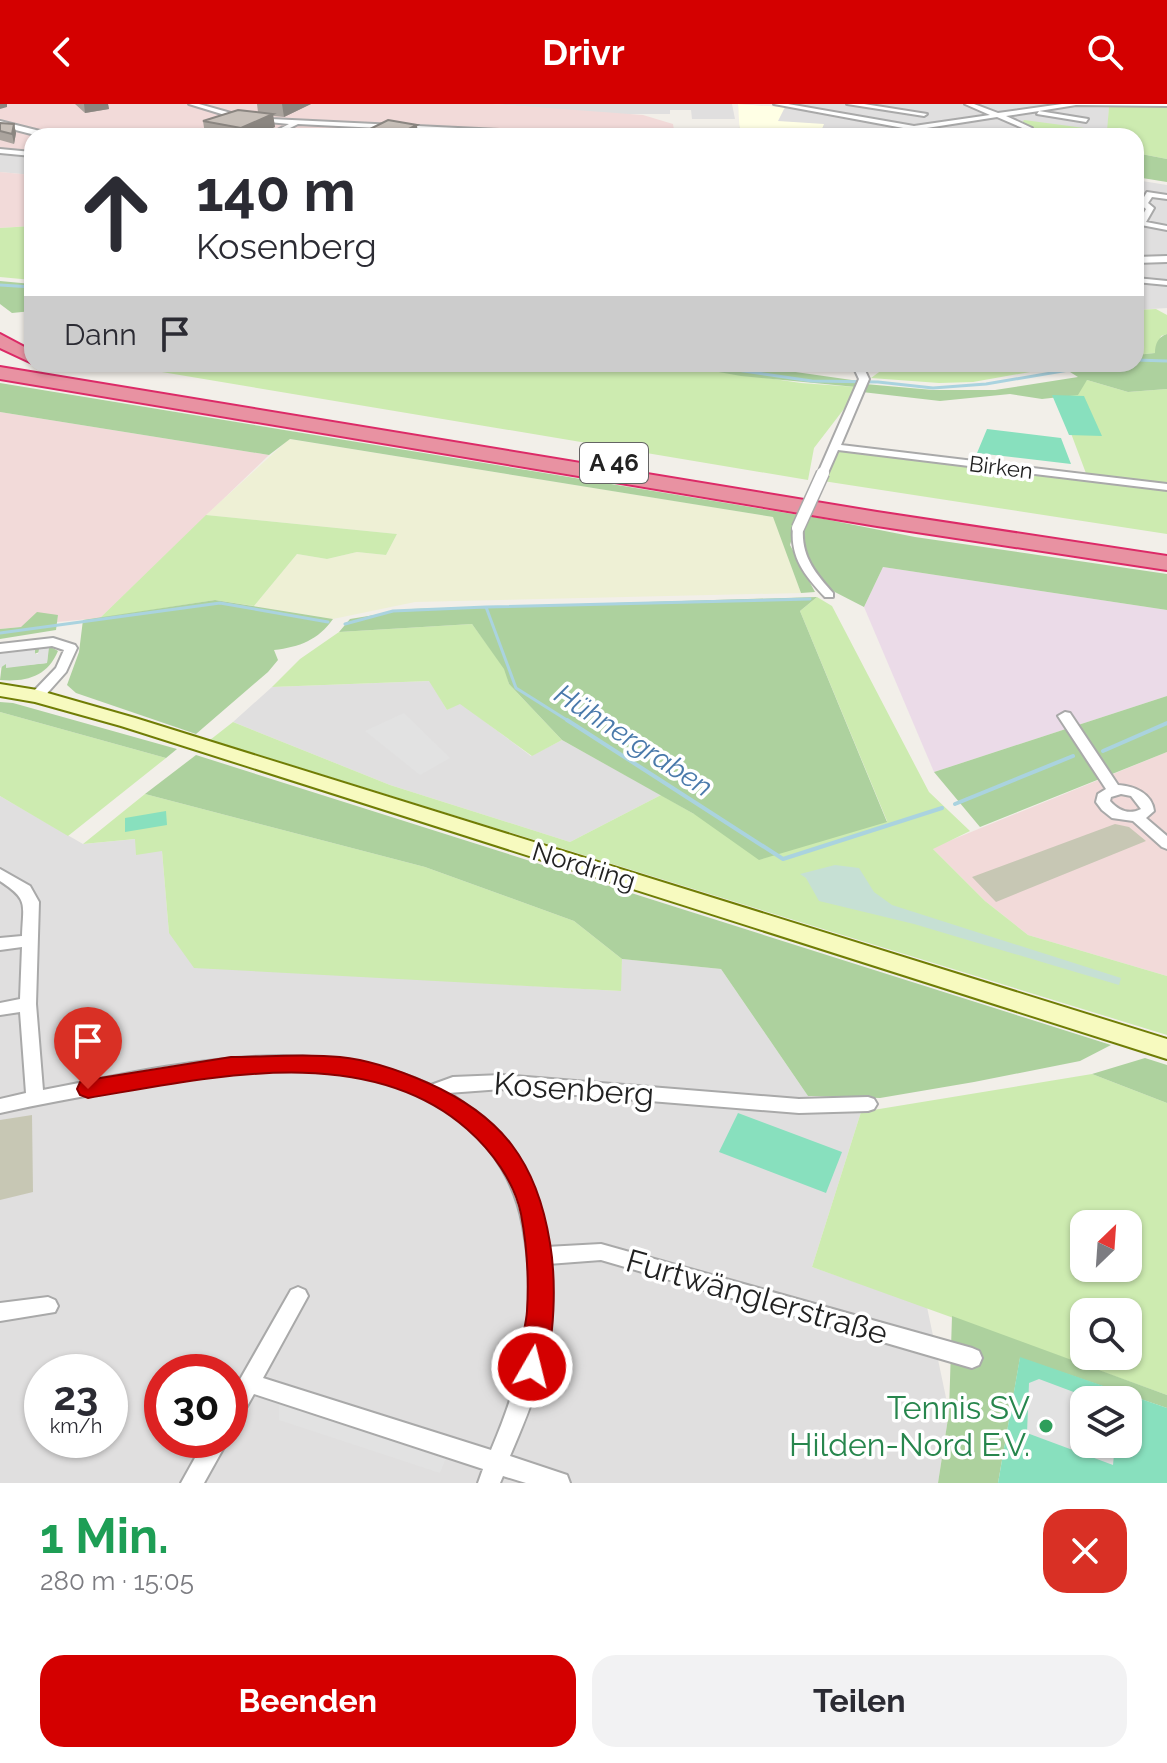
<!DOCTYPE html>
<html lang="de">
<head>
<meta charset="utf-8">
<style>
  :root { --surface:#fff; --page:#f2f2f3; --text:#2b2b33; --muted:#7c7c81; --accent:#d40000 }
  body { margin:0; font-family:Raleway,sans-serif; background:var(--page); color:var(--text); height:100vh; display:flex; flex-direction:column; font-size:30px; white-space:nowrap }
  * { box-sizing:border-box; margin:0 }
  p { font-size:26px; color:var(--muted) }
  .icon { flex:none; width:44px; height:44px; fill:none; stroke:currentColor; stroke-width:2; stroke-linecap:round; stroke-linejoin:round }
  .map { position:relative; height:1379px; overflow:hidden }
  .drawer { display:flex; flex-direction:column; background:var(--surface); flex:1 }
  .drawer>* { flex:none }
  .guide { position:absolute; left:24px; top:24px; width:1120px; height:244px; border-radius:24px; box-shadow:0 2px 6px #0004; background:#fff; color:var(--text); overflow:hidden }
  .needle { width:52px; rotate:25deg }
  .buttons { position:absolute; left:1070px; top:1106px; display:grid; gap:16px }
  .buttons a { display:grid; place-items:center; width:72px; height:72px; border-radius:16px; background:var(--surface); box-shadow:0 2px 6px #0004; font-size:40px }
  .speed { position:absolute; left:24px; top:1250px; display:flex; gap:16px; font-size:40px; font-weight:700; text-align:center }
  .speed>* { display:grid; place-content:center; width:104px; height:104px; border-radius:50%; background:var(--surface); box-shadow:0 2px 6px #0004; line-height:1 }
  .speed small { font-size:20px; font-weight:400 }
  .speed .limit { border:12px solid #d22; background:#fff; color:#111 }
  .pin { position:absolute; display:grid; place-items:center; width:68px; height:68px; color:#fff; margin:-82px -34px; border-radius:50% 50% 50% 0; rotate:-45deg; box-shadow:0 0 8px #0007 }
  .pin .icon { rotate:45deg }
  .me { position:absolute; width:88px; margin:-44px; rotate:8deg; stroke-linejoin:round; filter:drop-shadow(0 0 6px #0008) }
  .turn { display:flex; align-items:center; gap:28px; height:168px; padding:0 40px; font-size:36px }
  .turn .icon { width:104px; height:104px; stroke-width:2.5 }
  .turn b { display:block; font-size:56px; line-height:68px }
  .then { display:flex; align-items:center; height:76px; padding:0 40px; background:#0003; gap:16px; font-size:30px }
  .round { display:grid; place-items:center; flex:none; width:84px; height:84px; border-radius:24px; background:var(--page) }
  .summary { display:flex; align-items:center; justify-content:space-between; height:136px; padding:0 40px }
  h1 { font-size:48px; font-weight:700; line-height:60px; color:#1e9e55 }
  .button { display:flex; gap:16px; margin-top:auto; padding:16px 40px }
  .button a { flex:1; height:92px; border-radius:24px; background:var(--accent); color:#fff; font-size:32px; font-weight:700; line-height:92px; text-align:center }
  .button a+a { background:var(--page); color:var(--text) }
  header { display:flex; justify-content:space-between; align-items:center; height:104px; padding:0 40px; background:var(--accent); color:#fff; font-size:36px; font-weight:700 }
  .map>svg:first-child { display:block }
</style>
</head>
<body>
<header><svg class="icon" aria-label="back" viewBox="0 0 24 24"><path d="M15 5l-7 7 7 7"/></svg>Drivr<svg class="icon" aria-label="search" viewBox="0 0 24 24"><circle cx="10" cy="10" r="6"/><path d="M15 15l6 6"/></svg></header>
<div class="map">
<svg width="1167" height="1379" viewBox="0 0 1167 1379">
  <rect width="100%" height="100%" fill="#f2efe9"/>
  <path fill="#e0dfdf" fill-rule="evenodd" d="M493,0h239l3,15h-43l-1,-9h-21v4h-57z
    M738,0l66,4 77,14 24,7 10,7h-179l4,-12z
    M792,0h271l-146,21z
    M1074,2l35,1 -1,24 -91,-10 -10,-5z
    M993,13l30,11v8h-95l-5,-4 2,-4z
    M0,48l32,3v20l-32,-3z
    M1136,76l31,5v41l-31,-6z
    M1136,120l31,6v27l-31,1z
    M1167,158v46l-31,2v-46z
    M430,577l17,29 13,-7 71,53 31,-16 99,55 -91,47 -180,-57 -157,-63 39,-35z
    M0,692l83,48 53,-5 26,12 7,82 263,47 188,11 2,-32 99,10 87,127 53,16 -49,155 115,40 22,105 -11,71h-938zM42,1268h68v68h-68zM162,1268h68v68h-68z"/>
  <path fill="#f2dad9" d="M0,0h493l150,11 30,9 2,12h-643v16l-32,-3z
    M0,68l32,3v51l-32,2z
    M0,308l269,43 -169,163 -43,4 1,-7 -37,12 -21,2z
    M1167,648v224l-139,-41 -43,-34 -53,-53z"/>
  <path fill="#ebdbe8" d="M883,463l284,43v86l-233,76 -70,-165z"/>
  <path fill="#ffffe5" d="M738,0l47,3 -7,14 46,3 -5,12h-79z"/>
  <path fill="#c7c7b4" d="M1115,720l14,3 17,14 -150,61 -24,-25z
    M32,1011l1,77 -33,8v-80z"/>
  <path fill="#eef0d5" d="M289,335l485,78 27,76 -386,9 -82,17 -79,-13 43,-52 30,5 30,-7 29,3 11,-21 -191,-19z"/>
  <path fill="#cdebb0" fill-rule="evenodd" d="M1167,2v53l-31,-6v-17h-94l-20,-13 2,-3 83,11 2,-24z
    M32,122v54l-32,-3v-49z
    M1156,205l11,6v19l-6,2 -6,17 -19,2v-45z
    M114,260h560l127,19 55,4 -9,18 -33,43 -6,32z
    M890,260h185l-102,18 -34,1 -68,-5z
    M1087,276l41,12 39,-3v95l-80,-8 -30,-80z
    M847,346l320,39v45l-344,-53 15,-29z
    M206,411l191,19 -11,21 -29,-3 -30,7 -30,-5 -43,52 -39,-6 -115,18z
    M817,493l15,9 97,186 41,39 -37,18 52,52 43,34 139,41v59l-957,-295 23,-18 157,63 180,57 91,-47 33,19 193,7 -87,-210z
    M472,520l33,45 4,15 53,56 -30,16 -72,-52 -13,6 -18,-29 -157,6 28,-28 39,-27z
    M0,608l166,46 -98,78 -68,-40z
    M145,690l280,73 149,54 48,38 -1,32 -427,-23 -25,-35 -7,-82 -26,4 -1,-16 -52,5z
    M1092,970l75,29v292l-355,-128 49,-155zM1084,1120h44v44h-44zM1084,1208h44v44h-44z"/>
  <path fill="#add19e" d="M1136,49l31,6v23l-31,-5z
    M0,177l32,3v27l-20,2 -12,-9z
    M1167,230v55l-39,3 -41,-12 -9,15 -36,4 -32,-5 -70,7 -78,-9 3,-8 68,6h62l83,-13 -16,-10 13,-3h61v-9l19,-2c0,-9 3,-16 12,-19z
    M674,260h66l119,17 -3,6 -115,-11z
    M0,279l799,132 -9,30 25,47 -14,1 -28,-76 -483,-78 -21,16 -269,-43z
    M809,412l106,21 252,37v36l-284,-43 -19,40 -35,-18 -20,-27 -8,-28z
    M817,493l-17,14 87,211 -128,38 -65,-46 -132,-74 -53,-56 -5,-15 -32,-45 -133,8 11,-13 61,-10z
    M215,496l118,19c-15,21 -33,28 -59,31l4,10 -10,12 -72,62 -120,-41 -9,-8 12,-33 4,-32z
    M37,508l21,3 -2,15 -56,9v-10l21,-2z
    M49,542l9,5c-11,26 -32,31 -58,29l2,-16h4v3l41,-4 1,-14 -14,5v-5l-34,3z
    M1167,592v56l-187,75 -46,-55z
    M0,598l13,1 164,46 -11,9 -166,-46z
    M196,651l915,290 -31,16 -106,21 -94,16 -72,-2 -87,-127 -99,-10 -48,-38 -149,-54 -280,-73z
    M1145,954l22,7v38l-75,-29z
    M952,1212l215,79v13l-147,-50 -22,125h-60l11,-71z"/>
  <path fill="#c6e0d4" d="M835,761l24,3 15,24 18,13 229,73 -2,7 -205,-61 -95,-23 -13,-23 -6,-4z"/>
  <path fill="#88e0be" fill-rule="evenodd" d="M1052,291l32,1 18,40 -33,-1z
    M987,325l74,9 10,26 -94,-11z
    M166,707l1,14 -42,7v-14z
    M738,1009l104,39 -16,41 -107,-41z
    M1020,1253l147,51v75h-169zM1084,1296h44v44h-44z"/>
  <path fill="#e2e2e2" d="M49,544l-2,15 -41,5v-4l-6,4v-14l35,-5v5h3l1,-5z
    M404,609l46,45 -30,17 -55,-44z
    M1039,1275l56,21h-11v44h31l-2,21 -86,-32 2,-50z
    M279,1300l167,54 -6,15 -161,-53z"/>
  <g fill="none" stroke-linecap="round" stroke-linejoin="round">
    <path stroke="#aad3df" stroke-width="3" d="M0,181l32,2
      M1136,256l31,1
      M696,260l116,17 66,1 55,6 53,-4 118,-20
      M486,503l324,-8
      M345,520l48,-13 93,-4 30,81 54,34
      M0,529l220,-30 108,19"/>
    <path stroke="#aad3df" stroke-width="4" d="M567,616l216,139 159,-51
      M1103,647l64,-28
      M955,700l118,-48"/>
    <defs>
      <path id="minor" d="M189,0h10l39,11 33,4 309,15 3,2h-43l-242,-12 -24,12h-8l23,-12 -51,-5z
        M774,0h14l126,22 76,-11 -25,-11h9l24,9 64,-9h105v2l-91,-1 -37,6 49,8 -2,3 -49,-8 2,-3 -33,5 26,12 1,8h-6v-6l-30,-13 -83,13z
        M847,0h17l63,10 -3,2z
        M853,29l3,3h-7z
        M0,45l32,3v4l-32,-3z
        M1147,88l20,3v4l-15,-2 -4,6 6,5 -8,14 21,4v4l-31,-6v-4h4l6,-11 -6,-5z
        M1136,174l31,3v4l-31,-3z
        M852,260h10l7,15 -28,66 326,39v6l-329,-40 -11,25h-8l-1,-2 41,-94z
        M798,421l5,3c-2,28 12,45 30,65v4h-8c-19,-20 -35,-39 -32,-69z
        M53,534l22,7 2,3 -11,24 -24,27h-10l-1,-3 1,-3 24,-25 8,-18 -12,-4 -52,6v-8z
        M1065,608l5,1 48,72c16,1 34,8 36,26l-8,7 21,18v13l-5,-2 -29,-26 -21,-3 -10,-8 -6,-8 2,-8 8,-5 -48,-73zM1121,690l10,2 10,13c-12,6 -22,2 -31,-8l1,-4z
        M0,765l30,17 9,16 -3,102 7,86c125,-24 267,-60 388,-5l22,-8 49,-2 297,24 69,-2 6,2 3,5 -3,5 -6,2 -69,2 -297,-24 -54,4c10,4 17,12 26,18 43,34 62,83 72,136l55,-3 371,104 7,3 3,7 -3,7 -7,3 -371,-108 -53,4c1,37 0,75 -8,111 -7,28 -19,55 -30,81l57,19 3,8h-44l-23,-7 -3,7h-22l5,-14 -229,-75 -17,30 -7,3v-30l61,-107 7,-3 7,3 3,6 -45,82 228,72c32,-75 48,-142 32,-224 -8,-43 -30,-79 -64,-106 -94,-76 -231,-50 -340,-30 -40,7 -79,14 -119,23v-14l26,-6 -6,-81 -20,3v-12l20,-4 2,-52 -22,3v-12l22,-2c1,-33 7,-36 -22,-55z
        M48,1193l7,3 3,6 -3,6 -55,9v-18z
        M205,1336h23l-24,43h-23z"/>
      <path id="tertiary" d="M0,17l52,13 1,2h-14l-39,-10z
        M914,22h3l6,10h-8l-5,-8z
        M1167,152v6l-31,1v-6z"/>
      <path id="secondary" d="M0,580l37,6 98,28 1032,321v20l-1046,-333 -86,-24 -35,-6z"/>
      <path id="motorway" d="M0,230l32,17v12l-32,-15z
        M0,263l877,145 290,44v14l-290,-44 -877,-147z"/>
    </defs>
    <use href="#minor" stroke="#a9a9a9" stroke-width="4"/>
    <use href="#tertiary" stroke="#a9a9a9" stroke-width="4"/>
    <use href="#secondary" stroke="#707d05" stroke-width="4"/>
    <use href="#motorway" stroke="#dc2a67" stroke-width="4"/>
    <use href="#minor" fill="#fff" fill-rule="evenodd"/>
    <use href="#tertiary" fill="#fff" fill-rule="evenodd"/>
    <use href="#secondary" fill="#f7fabf" fill-rule="evenodd"/>
    <use href="#motorway" fill="#e892a2" fill-rule="evenodd"/>
    <defs>
      <path id="minor-bridge" d="M798,424l25,-55"/>
    </defs>
    <use href="#minor-bridge" stroke="#a9a9a9" stroke-width="15" stroke-linecap="butt"/>
    <use href="#minor-bridge" stroke="#fff" stroke-width="12"/>
  </g>
  <path fill="#aba49e" d="M75,0h33l1,5 -24,4z
    M257,0h54l-27,13 -11,-1 2,11 -21,9h-37l-12,-2 -2,-13 55,-9z
    M0,19l14,1 2,9 -2,11 -14,-4z"/>
  <path fill="#8b8681" d="M0,0h7v3l-7,2z
    M84,0h24l1,5 -24,4z
    M282,0h29l-27,13z
    M273,10l2,13 -21,9h-12l-1,-8z
    M14,20l2,9 -2,11 -2,-10z
    M417,21l1,11h-24z"/>
  <path fill="#c7bfb8" stroke="#8b8681" stroke-width="2" d="M238,6l35,4 -32,14 -38,-7z
    M388,16l29,5 -23,11h-38z
    M0,19l14,1 -2,10 -12,-3z"/>
  <path fill="#d40000" stroke="#8a0000" stroke-width="2" d="M231,953c35,0 74,-4 109,0 30,3 61,14 88,26 74,33 109,79 122,160 6,36 6,99 -9,133l-9,4 -10,-4c-8,-19 4,-45 5,-65 2,-33 0,-65 -6,-97 -7,-33 -29,-63 -54,-85 -101,-89 -259,-51 -379,-31l-8,-3 -3,-6 3,-7 8,-2z"/>
  <circle fill="#2e9e5b" stroke="#fff" stroke-width="3" cx="1046" cy="1322" r="8"/>
  <g text-anchor="middle" stroke-width="7" stroke-linejoin="round" paint-order="stroke">
    <g font-size="22" fill="#222" stroke="#fff">
      <text transform="translate(1001 363) rotate(7)" y="8">Birken</text>
    </g>
    <rect fill="#fff" stroke="#646464" stroke-width="2" x="580" y="339" width="68" height="40" rx="6"/>
    <g font-size="24" font-weight="bold" fill="#222">
      <text x="614" y="367">A 46</text>
    </g>
    <g font-size="26" fill="#222" stroke="#fff">
      <text transform="translate(584 762) rotate(17)" y="9">Nordring</text>
    </g>
    <g font-size="28" font-style="italic" fill="#4a7aab" stroke="#fff">
      <text transform="translate(634 636) rotate(33)" y="10">Hühnergraben</text>
    </g>
    <g font-size="32" fill="#222" stroke="#fff">
      <text transform="translate(574 985) rotate(4)" y="11">Kosenberg</text>
      <text transform="translate(757 1193) rotate(16)" y="11">Furtwänglerstraße</text>
    </g>
    <g font-size="32" fill="#27864d" stroke="#fff" text-anchor="end">
      <text x="1030" y="1315">Tennis SV<tspan x="1030" dy="37">Hilden-Nord E.V.</tspan></text>
    </g>
  </g>
</svg>
<div class="buttons">
<a><svg class="needle" viewBox="-14 -14 28 28"><path d="M0-13l5 13h-10z" fill="#e53935"/><path d="M0 13l5-13h-10z" fill="#7c7c81"/></svg></a>
<a><svg class="icon" aria-label="search" viewBox="0 0 24 24"><circle cx="10" cy="10" r="6"/><path d="M15 15l6 6"/></svg></a>
<a><svg class="icon" aria-label="layers" viewBox="0 0 24 24"><path d="M12 4l9 5-9 5-9-5zM3 14l9 5 9-5"/></svg></a>
</div>
<div class="speed"><div>23<small>km/h</small></div><div class="limit">30</div></div>
<div class="pin" style="left:88px;top:985px;background:#d93025"><svg class="icon" aria-label="arrive" viewBox="0 0 24 24"><path d="M6 21V4h12l-3 4 3 4H6"/></svg></div>
<svg class="me" style="left:532px;top:1263px" viewBox="-20 -20 40 40"><circle r="17" fill="#d40000" stroke="#fff" stroke-width="3"/><path d="M0-11L8 9 0 5-8 9z" fill="#fff"/></svg>
<div class="guide">
<div class="turn"><svg class="icon" aria-label="ahead" viewBox="0 0 24 24"><path d="M12 20V5M6 11l6-6 6 6"/></svg><div><b>140 m</b>Kosenberg</div></div>
<div class="then">Dann<svg class="icon" aria-label="arrive" viewBox="0 0 24 24"><path d="M6 21V4h12l-3 4 3 4H6"/></svg></div>
</div>
</div>
<section class="drawer">
<div class="summary"><div><h1>1 Min.</h1><p>280 m · 15:05</p></div><a class="round" style="background:#d93025;color:#fff"><svg class="icon" aria-label="close" viewBox="0 0 24 24"><path d="M6 6l12 12M18 6L6 18"/></svg></a></div>
<div class="button"><a>Beenden</a><a>Teilen</a></div>
</section>
</body>
</html>
